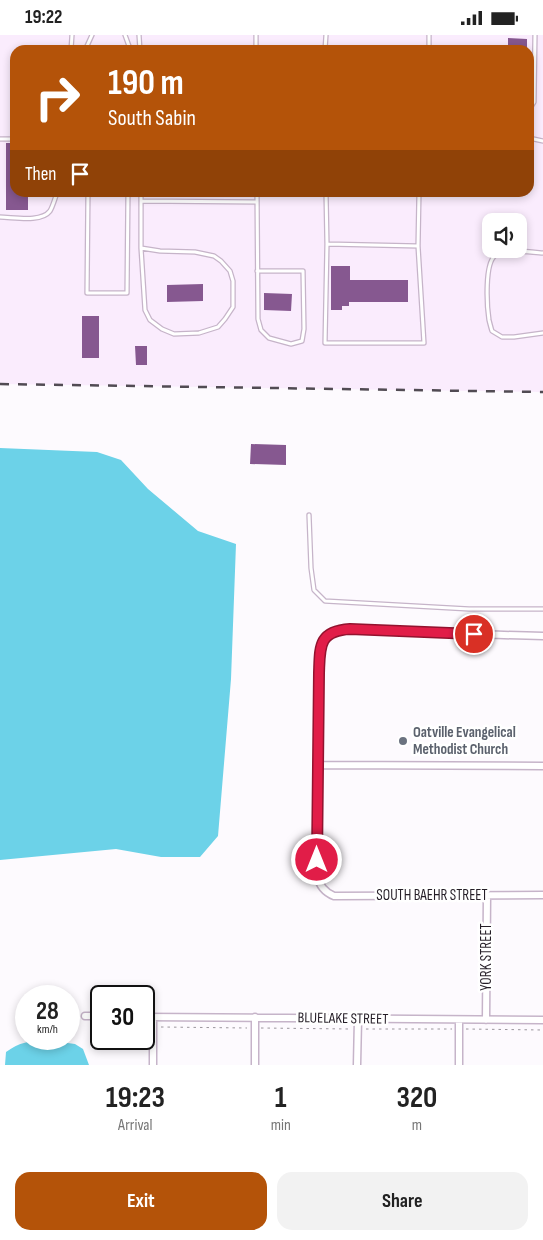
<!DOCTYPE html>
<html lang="en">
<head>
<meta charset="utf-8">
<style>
  :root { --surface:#fff; --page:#f2f2f2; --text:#222; --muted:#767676; --accent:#b45309 }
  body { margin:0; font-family:"Sofia Sans Condensed",sans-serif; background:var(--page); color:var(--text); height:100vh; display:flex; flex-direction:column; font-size:19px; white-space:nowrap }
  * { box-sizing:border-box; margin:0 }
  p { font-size:16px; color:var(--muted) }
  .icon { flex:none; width:28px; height:28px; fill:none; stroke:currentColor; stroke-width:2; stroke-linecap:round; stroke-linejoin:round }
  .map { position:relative; height:1030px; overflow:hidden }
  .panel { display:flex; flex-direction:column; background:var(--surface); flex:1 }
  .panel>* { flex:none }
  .banner { position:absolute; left:10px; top:10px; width:524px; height:152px; border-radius:15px; box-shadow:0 2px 8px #0003; background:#b45309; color:#fff; overflow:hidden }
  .tools { position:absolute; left:482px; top:178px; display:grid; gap:10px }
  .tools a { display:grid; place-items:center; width:45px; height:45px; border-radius:10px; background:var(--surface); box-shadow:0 2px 8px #0003; font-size:25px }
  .speed { position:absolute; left:15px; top:950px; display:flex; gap:10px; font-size:25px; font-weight:700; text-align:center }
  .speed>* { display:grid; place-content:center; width:65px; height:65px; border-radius:50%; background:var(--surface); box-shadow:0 2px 8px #0003; line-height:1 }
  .speed small { font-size:12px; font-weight:400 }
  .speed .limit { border:2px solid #111; border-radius:8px; background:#fff; color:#111 }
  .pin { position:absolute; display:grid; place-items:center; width:42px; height:42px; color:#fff; margin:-21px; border:2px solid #fff; border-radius:50%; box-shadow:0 1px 5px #0007 }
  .me { position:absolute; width:55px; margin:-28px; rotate:0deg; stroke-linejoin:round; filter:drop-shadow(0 0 4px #0008) }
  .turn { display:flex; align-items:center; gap:18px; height:105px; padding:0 15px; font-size:22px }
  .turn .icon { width:65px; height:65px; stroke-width:2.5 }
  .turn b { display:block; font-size:35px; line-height:42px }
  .then { display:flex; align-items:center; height:48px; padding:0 15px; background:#0003; gap:10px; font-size:19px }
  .eta { display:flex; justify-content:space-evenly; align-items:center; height:85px; text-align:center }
  .eta b { font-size:30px; font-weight:700; line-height:35px }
  .primary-button { display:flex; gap:10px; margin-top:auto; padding:10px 15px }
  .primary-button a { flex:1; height:58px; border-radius:15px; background:var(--accent); color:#fff; font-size:20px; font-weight:700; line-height:58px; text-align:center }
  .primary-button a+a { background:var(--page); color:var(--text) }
  .status { display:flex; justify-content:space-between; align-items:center; height:35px; padding:0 25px; background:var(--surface); direction:ltr }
  .status svg { height:14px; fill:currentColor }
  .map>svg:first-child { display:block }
</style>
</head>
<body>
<div class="status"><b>19:22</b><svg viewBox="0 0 49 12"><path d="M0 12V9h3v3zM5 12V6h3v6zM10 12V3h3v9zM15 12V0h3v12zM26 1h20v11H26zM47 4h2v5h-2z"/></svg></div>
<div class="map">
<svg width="543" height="1030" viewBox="0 0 543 1030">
  <rect width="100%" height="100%" fill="#fdfafe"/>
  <path fill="#faecfd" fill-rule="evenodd" d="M0,0h543v357l-543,-8zM15,15h514v143h-514zM491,186h28v28h-28z"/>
  <path fill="#6cd2e8" d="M0,413l97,4 24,8 27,29 50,42 38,13 -5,135 -13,157 -18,21h-39l-45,-8 -116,11z
    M46,1005l29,4 8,5 6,16h-84l1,-13c14,-10 23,-11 40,-12z"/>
  <path fill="#865890" d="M508,3l19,1v11h-19z
    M6,108h9v50h13v17h-22z
    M331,231h19v14h58v22h-59v4h-7v4h-11z
    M203,249v17l-36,1v-17z
    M264,258l28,1 -1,17 -27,-1z
    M82,281h17v42h-17z
    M135,311h12v19h-11z
    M251,409l35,1v20l-36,-1z"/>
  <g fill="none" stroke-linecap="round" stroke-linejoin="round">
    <defs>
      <path id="service" d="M125,0l4,11v4
        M139,0l1,15
        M256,0v15
        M71,15l1,-15
        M87,15v-4l5,-11
        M325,15l1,-15
        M429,15v-15
        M529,75l5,-8 1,-67
        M529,103l14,3
        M0,104h15
        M88,158l-1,100h40l1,-100
        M257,158l1,126 3,11 8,8 22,6 11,-3 2,-12 -1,-58h-46
        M326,158l1,51 -2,99h99l-6,-97 1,-53
        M141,166l116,1
        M0,182c13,0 41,6 50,-6 3,-5 5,-13 7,-18
        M327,209l91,2
        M141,213l19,3 35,1 19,4 7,5 9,10 3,10v26l-8,12 -7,8 -19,6 -25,1 -12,-5 -12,-9 -5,-10 -4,-62v-55
        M543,218c-12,-1 -37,-4 -47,2 -12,7 -9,52 -7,65 1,4 2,8 3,11l10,6h12l29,-4
        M309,480l2,53 3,22 11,11 144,8h74"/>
      <path id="minor" d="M543,601c-50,-1 -100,-3 -149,-5 -15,-1 -49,-5 -61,1 -15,8 -13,27 -14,41l-2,202c2,10 7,17 17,21l209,-1
        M318,730l225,1
        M85,981h16
        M144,982l399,3
        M486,985l1,-125
        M153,1030v-48
        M255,1030v-48
        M357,1030l1,-46
        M459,1030v-45"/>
    </defs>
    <use href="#service" stroke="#c6b4c9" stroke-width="5.5"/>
    <use href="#minor" stroke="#c6b4c9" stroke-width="9"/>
    <path stroke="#9b969d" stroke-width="1" stroke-dasharray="2.5 4" stroke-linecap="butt" d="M96,991h5
      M161,992l86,1
      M261,993l89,1
      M366,994h86
      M466,994l77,1"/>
    <use href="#service" stroke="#fff" stroke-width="3"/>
    <use href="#minor" stroke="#fff" stroke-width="6"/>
    <path stroke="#514b53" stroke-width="2.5" stroke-dasharray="9 9" stroke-linecap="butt" d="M0,349l543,8"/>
  </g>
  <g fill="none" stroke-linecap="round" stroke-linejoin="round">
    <defs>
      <path id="route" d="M317,825l2,-187c1,-26 -1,-42 31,-44l124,5"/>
    </defs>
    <use href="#route" stroke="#92132f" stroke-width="12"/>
    <use href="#route" stroke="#e11d48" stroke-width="9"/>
  </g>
  <circle fill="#6b7280" stroke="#fff" stroke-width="2" cx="403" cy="706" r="5"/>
  <g text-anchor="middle" stroke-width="5" stroke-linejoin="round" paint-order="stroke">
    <g font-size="15" font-weight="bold" fill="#5b616d" stroke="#fff" text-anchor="start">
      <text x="413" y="702">Oatville Evangelical<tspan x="413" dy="17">Methodist Church</tspan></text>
    </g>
    <g font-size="15" fill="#251e27" stroke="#fff">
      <text x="432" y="865">SOUTH BAEHR STREET</text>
      <text transform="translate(486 922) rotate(-90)" y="5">YORK STREET</text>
      <text transform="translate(343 983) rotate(1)" y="5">BLUELAKE STREET</text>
    </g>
  </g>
</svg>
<div class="tools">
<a><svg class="icon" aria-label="sound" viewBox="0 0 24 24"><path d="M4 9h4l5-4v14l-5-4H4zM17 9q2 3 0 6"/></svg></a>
</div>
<div class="speed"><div>28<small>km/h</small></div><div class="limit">30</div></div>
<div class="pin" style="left:474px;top:599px;background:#d93025"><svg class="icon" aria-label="arrive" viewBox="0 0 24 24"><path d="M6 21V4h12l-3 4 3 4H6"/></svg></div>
<svg class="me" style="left:317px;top:825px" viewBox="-20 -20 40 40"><circle r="17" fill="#e11d48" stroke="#fff" stroke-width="3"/><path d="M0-11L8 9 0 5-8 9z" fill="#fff"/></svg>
<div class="banner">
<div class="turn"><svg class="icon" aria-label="right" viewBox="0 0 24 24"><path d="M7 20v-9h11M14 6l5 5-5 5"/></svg><div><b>190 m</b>South Sabin</div></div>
<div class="then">Then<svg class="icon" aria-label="arrive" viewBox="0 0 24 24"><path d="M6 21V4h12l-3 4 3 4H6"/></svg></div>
</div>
</div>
<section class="panel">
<div class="eta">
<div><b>19:23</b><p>Arrival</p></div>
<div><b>1</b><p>min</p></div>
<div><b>320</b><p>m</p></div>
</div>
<div class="primary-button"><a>Exit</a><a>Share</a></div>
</section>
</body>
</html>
